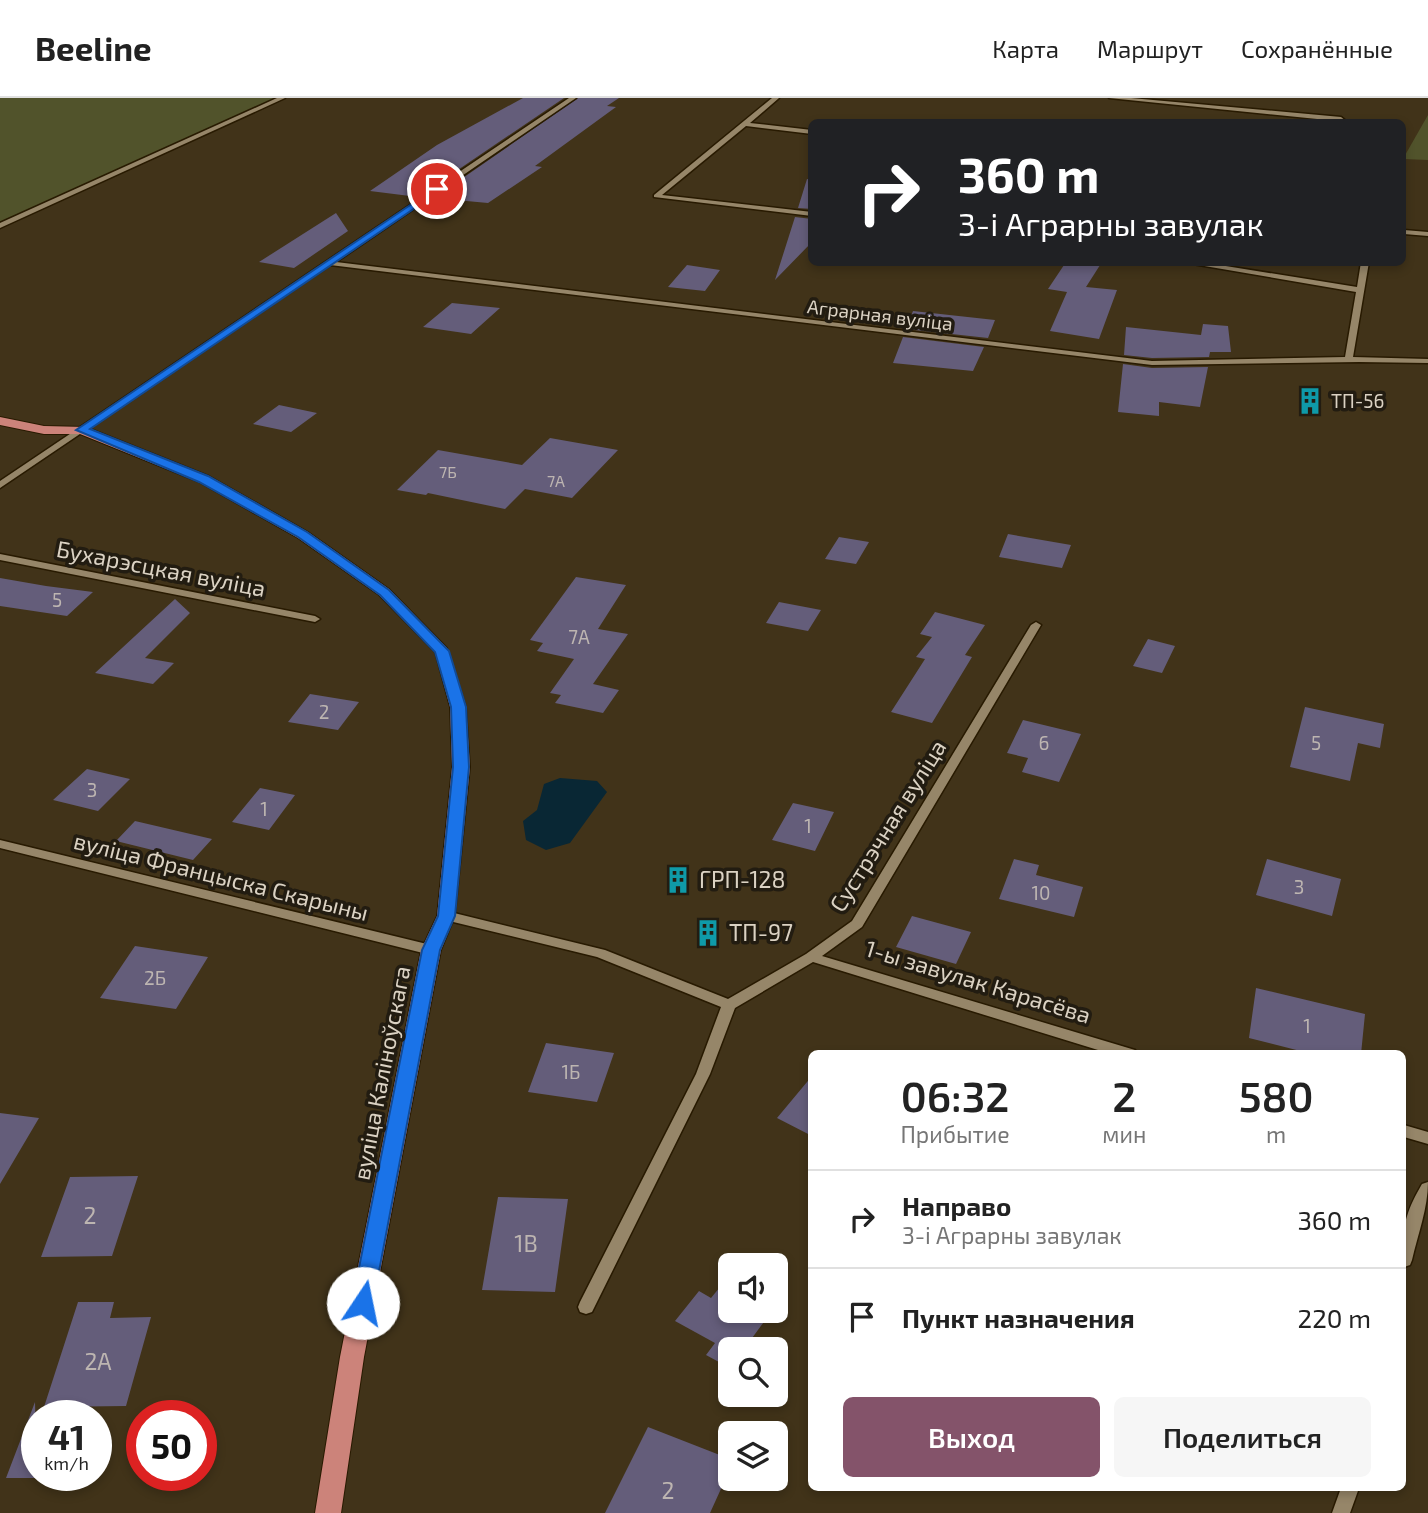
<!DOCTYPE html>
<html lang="ru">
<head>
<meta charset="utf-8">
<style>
  :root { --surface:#fff; --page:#f6f6f6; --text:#222; --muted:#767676; --line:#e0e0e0; --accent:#84536a }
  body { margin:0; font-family:"Exo 2",sans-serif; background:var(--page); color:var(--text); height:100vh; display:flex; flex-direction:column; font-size:26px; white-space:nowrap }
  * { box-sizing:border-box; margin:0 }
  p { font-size:23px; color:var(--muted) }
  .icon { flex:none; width:38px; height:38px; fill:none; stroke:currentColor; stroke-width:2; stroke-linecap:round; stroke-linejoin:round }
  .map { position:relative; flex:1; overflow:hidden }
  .drawer { position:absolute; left:808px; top:952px; width:598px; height:441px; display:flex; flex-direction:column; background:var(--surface); border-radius:10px; box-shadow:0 4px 10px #0003 }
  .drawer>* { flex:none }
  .guide { position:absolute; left:808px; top:21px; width:598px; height:147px; border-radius:10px; box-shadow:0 4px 10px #0003; background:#202124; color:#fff; overflow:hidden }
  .fabs { position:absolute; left:718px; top:1155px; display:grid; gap:14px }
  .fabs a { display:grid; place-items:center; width:70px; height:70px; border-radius:10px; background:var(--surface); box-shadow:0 4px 10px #0003; font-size:35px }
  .speed { position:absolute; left:21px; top:1302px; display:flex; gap:14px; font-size:35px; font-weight:700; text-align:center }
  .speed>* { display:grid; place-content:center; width:91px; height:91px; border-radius:50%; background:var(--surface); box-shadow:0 4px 10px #0003; line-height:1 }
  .speed small { font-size:18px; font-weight:400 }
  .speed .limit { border:10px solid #d22; background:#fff; color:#111 }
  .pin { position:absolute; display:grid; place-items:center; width:60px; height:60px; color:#fff; margin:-30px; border:4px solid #fff; border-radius:50%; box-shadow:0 2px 7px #0007 }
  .me { position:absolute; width:77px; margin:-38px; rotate:11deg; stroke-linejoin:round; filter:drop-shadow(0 0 5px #0008) }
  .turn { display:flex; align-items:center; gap:24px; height:147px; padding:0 35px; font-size:32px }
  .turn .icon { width:91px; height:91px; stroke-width:2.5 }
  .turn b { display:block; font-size:49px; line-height:60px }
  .eta { display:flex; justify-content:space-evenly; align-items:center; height:119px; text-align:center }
  .eta b { font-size:42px; font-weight:600; line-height:49px }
  .primary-button { display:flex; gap:14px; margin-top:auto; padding:14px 35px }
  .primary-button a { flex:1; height:80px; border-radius:10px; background:var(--accent); color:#fff; font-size:28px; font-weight:600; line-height:80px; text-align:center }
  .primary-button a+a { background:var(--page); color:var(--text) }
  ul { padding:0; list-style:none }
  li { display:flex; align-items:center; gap:21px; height:98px; padding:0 35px; border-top:2px solid var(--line) }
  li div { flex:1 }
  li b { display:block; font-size:26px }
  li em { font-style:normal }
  header { display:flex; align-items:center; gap:42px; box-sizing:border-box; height:98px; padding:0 35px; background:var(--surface); border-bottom:2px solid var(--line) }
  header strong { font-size:33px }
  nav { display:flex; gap:38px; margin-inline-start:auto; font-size:24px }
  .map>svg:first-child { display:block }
</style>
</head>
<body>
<header>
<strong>Beeline</strong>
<nav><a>Карта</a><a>Маршрут</a><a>Сохранённые</a></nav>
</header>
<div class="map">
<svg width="1428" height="1415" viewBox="0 0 1428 1415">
  <rect width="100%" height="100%" fill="#413319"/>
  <path fill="#51532b" d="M0,0h284l-284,124z
    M1428,17v45l-24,-1v-2z"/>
  <path fill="#092734" d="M560,680l37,3 10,11 -37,51 -24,7 -20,-10 -3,-19 14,-11 7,-26z"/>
  <path fill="#645d7a" d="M523,0h41l-146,99 -48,-6 67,-46z
    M578,0h41l-12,8 9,1 -81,59 7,1 -54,36 -54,-5z
    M807,81l5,1v29l-14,-1z
    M336,115l12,18 -54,37 -35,-6z
    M795,119l17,2v23l-37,38z
    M1066,164h36l-16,25 31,3 -18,49 -49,-8 17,-39 -19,-3z
    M687,167l33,5 -15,21 -37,-4z
    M452,205l48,5 -29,26 -48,-7z
    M913,213l82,9 -7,18 -82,-9z
    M1203,226l25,2 3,26h-21l-1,5 -57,1 -28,-3 2,-28 75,8z
    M903,239l81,10 -11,24 -80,-8z
    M1123,266l29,4 56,-1 -8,40 -41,-5v14l-41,-4z
    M279,307l38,8 -26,19 -38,-8z
    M550,340l68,12 -46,48 -47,-9 -20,20 -77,-16 -2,2 -29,-5 41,-40 84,15z
    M1008,436l63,11 -9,23 -63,-11z
    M839,439l30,5 -13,22 -31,-5z
    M576,479l50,8 -28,44 30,5 -35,50 26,6 -16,23 -48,-10 6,-8 -11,-2 24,-34 -37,-8 6,-8 -13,-3z
    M0,480l46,8 47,6 -26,24 -67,-10z
    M175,501l15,14 -45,45 29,5 -21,21 -58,-11z
    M779,504l42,8 -13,21 -42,-8z
    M935,514l50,13 -20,30 7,2 -40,66 -41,-11 34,-53 -9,-2 16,-20 -12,-3z
    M1148,541l27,7 -13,27 -29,-7z
    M310,596l49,8 -21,28 -50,-8z
    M1305,609l79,17 -4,24 -22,-5 -8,38 -60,-14z
    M1023,622l58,14 -22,48 -37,-10 6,-14 -21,-5z
    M87,671l43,10 -32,32 -45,-11z
    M260,690l35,7 -26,35 -37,-8z
    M793,705l41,9 -19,39 -43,-11z
    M135,723l77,18 -19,21 -77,-19z
    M1014,761l25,6 -3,10 47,12 -9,30 -75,-18z
    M1267,761l74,20 -9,37 -76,-21z
    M912,818l59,16 -15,32 -60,-17z
    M135,848l73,11 -32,52 -76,-11z
    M1256,890l109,26 -4,40h-49l-63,-16z
    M546,945l68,10 -17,49 -69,-10z
    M812,978v60l-35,-18z
    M0,1015l39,5 -39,66z
    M138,1078l-26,80 -71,1 29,-80z
    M498,1099l70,2 -13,93 -73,-2z
    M729,1178l1,35h42l-28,38h-14v19l-24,-13 9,-12 -40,-22 24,-30 12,7z
    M78,1204h36l-4,16 41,-1 -25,89 -82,1z
    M35,1304l2,76h-31z
    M648,1329l82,32v10l-20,44h-105z"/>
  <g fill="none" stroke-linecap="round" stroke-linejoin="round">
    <defs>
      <path id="minor" d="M277,0h8l-285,130v-5z
        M569,0h7l-240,164 816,99 193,-4 11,-65 -175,-30h20l156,25 4,-25h8l-16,95 75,2v4l-69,-1 -207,3 -822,-100 -330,223v-7z
        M772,0h7l-29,25 62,7v4l-66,-8 -84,69 150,17v4l-158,-19v-2z
        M1109,0h22l210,19 6,5z
        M1404,132l24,2v4l-24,-2z
        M0,456l315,62 5,3 -5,3 -315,-62z
        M1036,524l5,3 -179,302 -40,29 313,94 2,4h-26l-298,-92 -78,46 -25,66 -118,238 -6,2 -6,-2 -2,-5 2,-5 116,-228 25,-67 -124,-50 -156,-38 -2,-3 2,-3 5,-2 159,39 123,49 78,-45 46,-33 179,-296z
        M0,742l431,105 5,2 2,3 -2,3 -5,2 -431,-107z
        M1404,1027l24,7v12l-24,-7z
        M1428,1084c0,26 -10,52 -16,78l-2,5 -6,2c-3,-36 0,-52 18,-83z
        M1341,1390h18l-9,25h-18z"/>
      <path id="major" d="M0,319l44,9 42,1 123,49 99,56 81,57 58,59 19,59 4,60 -15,149 -14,34 -77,407 -23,156h-26l25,-156 81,-407 16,-34 15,-149 -2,-60 -15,-55 -56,-57 -81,-57 -99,-56 -119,-48h-36l-44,-9z"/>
    </defs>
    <use href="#minor" stroke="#281a01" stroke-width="3"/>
    <use href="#major" stroke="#281a01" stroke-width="2"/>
    <use href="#minor" fill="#968669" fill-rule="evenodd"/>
    <use href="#major" fill="#cc837a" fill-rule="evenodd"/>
  </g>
  <path fill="#1a73e8" stroke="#114b97" stroke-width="2" d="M437,89l3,4 -350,238 118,47 99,56 82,58 60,61 17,56 3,60 -14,149 -15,34 -67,353 -3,6 -7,3 -8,-3 -3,-6 70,-353 16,-34 15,-149 -2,-60 -16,-55 -55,-57 -82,-58 -99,-55 -123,-52z"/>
  <defs>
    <symbol id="building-bare" viewBox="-9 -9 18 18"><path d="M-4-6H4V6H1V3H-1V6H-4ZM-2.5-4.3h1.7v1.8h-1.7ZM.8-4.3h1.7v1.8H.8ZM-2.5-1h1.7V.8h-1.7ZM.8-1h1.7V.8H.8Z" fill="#0f9aa8" stroke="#221c11" stroke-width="2.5" paint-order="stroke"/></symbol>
  </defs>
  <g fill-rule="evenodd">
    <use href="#building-bare" x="1291" y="284" width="38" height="38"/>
    <use href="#building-bare" x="659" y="763" width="38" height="38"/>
    <use href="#building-bare" x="689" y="816" width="38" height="38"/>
  </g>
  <g text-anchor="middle" stroke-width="7" stroke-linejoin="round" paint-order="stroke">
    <g font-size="16" fill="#bdb5b1">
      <text x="448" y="380">7Б</text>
      <text x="556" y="389">7А</text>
    </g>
    <g font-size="19" fill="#dbd2c3" stroke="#221c11">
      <text transform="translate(880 217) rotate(7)" y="7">Аграрная вуліца</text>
    </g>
    <g font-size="19" fill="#dbd2c3" stroke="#221c11" text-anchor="start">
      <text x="1331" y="310">ТП-56</text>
    </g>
    <g font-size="19" fill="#bdb5b1">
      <text x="57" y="509">5</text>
      <text x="579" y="546">7А</text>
      <text x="324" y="621">2</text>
      <text x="1044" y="652">6</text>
      <text x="1316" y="652">5</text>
      <text x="92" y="699">3</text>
      <text x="264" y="718">1</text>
      <text x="808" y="735">1</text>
      <text x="1299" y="796">3</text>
      <text x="1041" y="802">10</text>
      <text x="155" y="887">2Б</text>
      <text x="1307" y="935">1</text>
      <text x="571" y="981">1Б</text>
    </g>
    <g font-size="23" fill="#dbd2c3" stroke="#221c11">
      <text transform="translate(161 471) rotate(11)" y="8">Бухарэсцкая вуліца</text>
      <text transform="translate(888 728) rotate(-58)" y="8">Сустрэчная вуліца</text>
      <text transform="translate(221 779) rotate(14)" y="8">вуліца Францыска Скарыны</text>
      <text transform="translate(978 884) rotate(17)" y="8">1-ы завулак Карасёва</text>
      <text transform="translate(382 975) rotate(-79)" y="8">вуліца Каліноўскага</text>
    </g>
    <g font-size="23" fill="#dbd2c3" stroke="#221c11" text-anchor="start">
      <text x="699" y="790">ГРП-128</text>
      <text x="729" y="843">ТП-97</text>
    </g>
    <g font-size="23" fill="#bdb5b1">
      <text x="90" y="1126">2</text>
      <text x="526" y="1154">1В</text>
      <text x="98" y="1272">2А</text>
      <text x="668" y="1401">2</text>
    </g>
  </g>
</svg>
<div class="fabs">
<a><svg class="icon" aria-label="sound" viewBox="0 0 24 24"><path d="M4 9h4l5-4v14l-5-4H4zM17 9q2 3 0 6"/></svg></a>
<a><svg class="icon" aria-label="search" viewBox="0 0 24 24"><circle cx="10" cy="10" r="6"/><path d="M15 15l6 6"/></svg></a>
<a><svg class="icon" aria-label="layers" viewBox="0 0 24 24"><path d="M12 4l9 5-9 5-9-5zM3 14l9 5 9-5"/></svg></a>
</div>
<div class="speed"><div>41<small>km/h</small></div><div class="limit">50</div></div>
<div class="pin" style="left:437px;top:91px;background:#d93025"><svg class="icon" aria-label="arrive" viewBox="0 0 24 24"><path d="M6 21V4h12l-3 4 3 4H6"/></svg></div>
<svg class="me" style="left:363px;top:1205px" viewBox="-20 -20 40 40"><circle r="19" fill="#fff"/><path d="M0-13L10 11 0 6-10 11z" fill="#1a73e8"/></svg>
<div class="guide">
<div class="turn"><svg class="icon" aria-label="right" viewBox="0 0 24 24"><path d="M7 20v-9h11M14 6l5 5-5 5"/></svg><div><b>360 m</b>3-і Аграрны завулак</div></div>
</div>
<section class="drawer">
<div class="eta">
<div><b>06:32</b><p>Прибытие</p></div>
<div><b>2</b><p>мин</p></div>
<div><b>580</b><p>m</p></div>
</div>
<ul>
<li><svg class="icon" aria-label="right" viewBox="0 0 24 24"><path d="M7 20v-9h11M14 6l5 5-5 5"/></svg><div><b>Направо</b><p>3-і Аграрны завулак</p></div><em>360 m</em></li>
<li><svg class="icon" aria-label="arrive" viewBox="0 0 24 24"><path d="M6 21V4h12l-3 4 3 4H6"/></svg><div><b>Пункт назначения</b></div><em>220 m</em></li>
</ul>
<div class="primary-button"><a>Выход</a><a>Поделиться</a></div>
</section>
</div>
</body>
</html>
